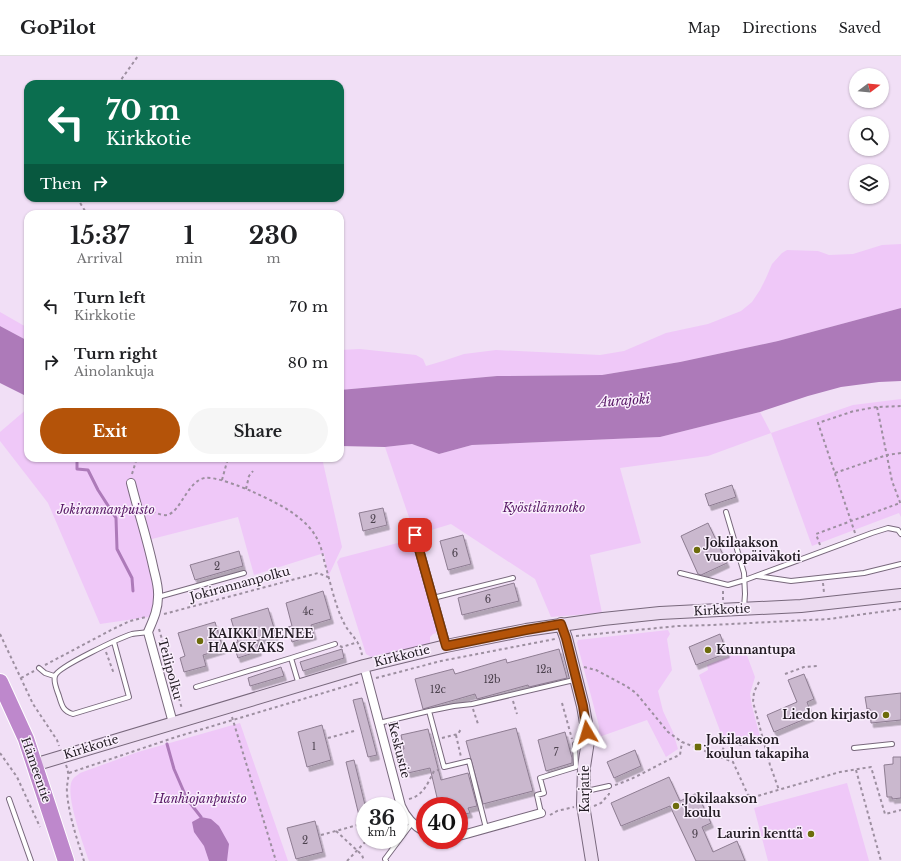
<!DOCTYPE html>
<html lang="en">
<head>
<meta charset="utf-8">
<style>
  :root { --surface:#fff; --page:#f6f6f6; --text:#202124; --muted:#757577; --line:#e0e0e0; --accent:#b45309 }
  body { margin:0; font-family:"Libre Baskerville",serif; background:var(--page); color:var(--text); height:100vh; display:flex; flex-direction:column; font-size:15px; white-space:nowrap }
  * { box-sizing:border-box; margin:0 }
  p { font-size:13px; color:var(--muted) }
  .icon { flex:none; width:22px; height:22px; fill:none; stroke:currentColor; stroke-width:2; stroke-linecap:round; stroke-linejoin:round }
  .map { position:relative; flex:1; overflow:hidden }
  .drawer { position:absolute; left:24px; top:154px; width:320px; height:252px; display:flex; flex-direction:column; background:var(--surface); border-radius:12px; box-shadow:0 1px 3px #0004 }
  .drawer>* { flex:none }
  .hud { position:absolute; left:24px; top:24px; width:320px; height:122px; border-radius:12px; box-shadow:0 1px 3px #0004; background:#0b6e4f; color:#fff; overflow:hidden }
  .needle { width:26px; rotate:74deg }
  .controls { position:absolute; left:849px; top:12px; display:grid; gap:8px }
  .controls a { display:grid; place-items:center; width:40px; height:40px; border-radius:50%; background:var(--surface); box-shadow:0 1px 3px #0004; font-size:20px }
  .speed { position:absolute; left:356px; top:741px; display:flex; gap:8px; font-size:20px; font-weight:700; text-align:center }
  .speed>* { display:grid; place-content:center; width:52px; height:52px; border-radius:50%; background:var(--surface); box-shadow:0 1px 3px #0004; line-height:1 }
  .speed small { font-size:10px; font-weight:400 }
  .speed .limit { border:6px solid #d22; background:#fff; color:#111 }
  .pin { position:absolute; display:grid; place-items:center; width:34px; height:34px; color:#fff; margin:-17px; border-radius:8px; box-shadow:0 2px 6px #0006 }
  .me { position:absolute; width:44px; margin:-22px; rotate:353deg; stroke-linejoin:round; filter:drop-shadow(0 0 3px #0008) }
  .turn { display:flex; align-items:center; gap:14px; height:84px; padding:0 16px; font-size:18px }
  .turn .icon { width:52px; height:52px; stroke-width:2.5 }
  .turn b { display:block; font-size:28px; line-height:34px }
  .then { display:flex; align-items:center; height:38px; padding:0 16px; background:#0003; gap:8px; font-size:15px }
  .eta { display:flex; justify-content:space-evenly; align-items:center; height:68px; text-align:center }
  .eta b { font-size:24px; font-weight:800; line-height:28px }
  .cta { display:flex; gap:8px; margin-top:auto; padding:8px 16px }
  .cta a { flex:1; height:46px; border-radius:24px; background:var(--accent); color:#fff; font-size:16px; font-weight:800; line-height:46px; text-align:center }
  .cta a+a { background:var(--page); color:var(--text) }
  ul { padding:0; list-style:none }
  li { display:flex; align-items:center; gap:12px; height:56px; padding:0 16px }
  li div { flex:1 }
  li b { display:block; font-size:15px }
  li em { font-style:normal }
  header { display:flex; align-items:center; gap:24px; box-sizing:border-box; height:56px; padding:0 20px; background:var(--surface); border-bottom:1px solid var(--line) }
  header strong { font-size:19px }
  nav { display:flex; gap:22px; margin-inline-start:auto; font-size:14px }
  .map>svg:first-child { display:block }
</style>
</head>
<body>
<header>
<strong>GoPilot</strong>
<nav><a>Map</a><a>Directions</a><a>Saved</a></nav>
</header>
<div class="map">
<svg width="901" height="805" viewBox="0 0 901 805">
  <defs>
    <filter id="shadow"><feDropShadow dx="2.5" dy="4.5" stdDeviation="0" flood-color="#0004"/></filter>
  </defs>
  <rect width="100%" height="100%" fill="#f1dff6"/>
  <path fill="#efc8f8" d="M901,188v64l-123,33 -98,21 -78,13 -105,1 -157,14v-40l20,-1 56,6 7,4 3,7 17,-5 21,-7 32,-4 104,5 24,-4 42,-18 42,-9 33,-13 11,-9 8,-12 6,-12 6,-14 10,-11 5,-3 31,1 11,4 24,-1 29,-9z
    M0,256l28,16v13l-28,-15z
    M901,343v118l-2,-4 -87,33 -41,-113 -63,23 -88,12 21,75 -51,12 12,58 -51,4 -16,-38 -84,-55 -36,11 -30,-88 27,-3 27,10 33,-9 188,-8 100,-25 11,21 82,-28z
    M28,352v50h294l20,89 -14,30 -4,-24 -70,22 -16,-58 -90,23 10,46 -3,30 -55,8 -52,-121 -48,-62v-9z
    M413,483l24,94 -4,1 -3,3v7l-57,14 -7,-4 -29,-92 3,-4z
    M668,574l2,4 -3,5 5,31 -14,21 5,20 10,21 5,17 -12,8 -19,-37 -48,17v-11l-22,-83 1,-3z
    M745,594l10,27 -5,17 2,12 8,31 -20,7 -18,-8 -23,-61 9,-5 -1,-5z
    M240,667l48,138h-199c-5,-15 -26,-70 -16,-82 1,-2 5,-4 7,-6l58,-21z
    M847,727l22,78h-101l-14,-53z"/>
  <path fill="#ad7ab9" d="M901,252v73l-22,1 -38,5 -33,9 -48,16 -100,25 -188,8 -33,9 -27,-10 -27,3 -45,-1v-56l157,-14 105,-1 78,-13 98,-21z
    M0,270l28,15v56l-28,-14z
    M201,761l10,2 8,7 10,18 -2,17h-18l-5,-15 -10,-14 -2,-10z"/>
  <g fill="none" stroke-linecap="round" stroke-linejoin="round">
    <path stroke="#ad7ab9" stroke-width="3" d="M77,402v11l11,1 10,20 18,28 1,31 15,29 1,13
      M167,688l7,25 13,30 14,18"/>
  </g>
  <path fill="#cab8ce" stroke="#8e7d92" filter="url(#shadow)" d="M732,429l4,12 -27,9 -4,-12z
    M383,452l4,17 -24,6 -4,-18z
    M708,467l19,40 -26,12 -3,-1 -17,-38z
    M463,479l8,29 -23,6 -8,-29z
    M239,495l4,15 -48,14 -5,-15z
    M514,527l5,18 -57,14 -4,-17z
    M323,535l8,28 -20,6 3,10 -22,7 -4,-15 4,-1 -6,-23z
    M268,552l8,27 -20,6 3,10 -21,7 -5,-15 5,-1 -7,-23z
    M215,566l8,27 -20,6 3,11 -22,6 -4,-14 5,-2 -7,-23z
    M720,578l7,19 -31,12 -7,-18z
    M342,593l2,9 -41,13 -3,-9z
    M559,593l8,29 -38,9 -1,-2 -51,14 -2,-5 -52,15 -8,-30 38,-10 2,5 51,-15 1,4z
    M281,611l3,9 -34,10 -2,-8z
    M804,618l10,25 -7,3 5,14 -38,16 -7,-17 30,-13 -9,-22z
    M901,637v27l-30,3 -1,-14h-3l-2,-12z
    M362,642l15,57 -9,2 -15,-57z
    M322,669l9,35 -24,7 -9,-35z
    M516,672l17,63 -50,13 -17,-63z
    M428,673l13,51 27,-7 9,33 -9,2 2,5 -11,2v-9h-20l-9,-38 -22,5 -6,-24h2l-3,-14z
    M565,676l7,26v5l-26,8 -8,-31z
    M635,694l6,16 -27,12 -7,-16z
    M893,701h8v41l-9,1v-2h-5l-3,-32 9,-1z
    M354,704l11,45v23h-3l-16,-66z
    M669,721l11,24 17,-8 14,30 -9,4 11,25 24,-11 8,20h-49l-26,-55 -49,20 -10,-23z
    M315,765l8,31 -27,7 -9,-31z"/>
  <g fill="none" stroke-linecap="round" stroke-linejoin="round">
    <defs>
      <path id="lane" d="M726,456l18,61 1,21 -1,14
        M680,517l48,12 17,-5 127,-47 16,-5 10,2 3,4
        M757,520l34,5 73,-8 37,-9
        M158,541l86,-24
        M433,542l80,-20
        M114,586l15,55 -56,17c-10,-3 -11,-8 -14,-18 -2,-6 -6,-14 -4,-20 2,-9 67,-39 77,-42 5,-1 11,-1 16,-2
        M291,602l44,-14
        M39,612l6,5 9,3
        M196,631l95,-29 8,27
        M429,655l15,56 25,-6 17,67
        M379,667l50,-12 25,-5 18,-2 102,-24
        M854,692l38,-4
        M585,734h6l18,-4
        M9,743l22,62
        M541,757l-4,-18 7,-2 -4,-15 36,-11 -1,-23 10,-3
        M386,805l-1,-2 27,-36"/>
      <path id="street" d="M131,427c7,28 16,55 22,83 2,10 6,20 5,31 0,13 -5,23 -10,35l25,91
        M415,479l31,111
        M364,610l37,140c5,12 13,20 24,26
        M459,780l82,-23"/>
      <path id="secondary" d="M561,568l5,14 17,68 3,17 2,18 -4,26 -1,38 9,56
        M34,709l330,-99 82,-20 80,-16 77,-11 57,-6 141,-7 100,-11"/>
      <path id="highway" d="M0,626l26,57 40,122"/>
    </defs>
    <use href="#lane" stroke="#78687c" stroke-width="6"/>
    <use href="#street" stroke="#78687c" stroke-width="10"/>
    <use href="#secondary" stroke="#78687c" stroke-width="14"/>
    <use href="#highway" stroke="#fff" stroke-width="18"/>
    <path stroke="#9d8fa0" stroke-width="2" stroke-dasharray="3 3" stroke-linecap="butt" d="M118,28l20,-28
      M77,142l10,16
      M877,351l15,74 9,24
      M835,417l52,-18 14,-2
      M132,418l5,-16
      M222,424l6,-22
      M246,433l3,-13 4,-5
      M147,453c5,2 14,7 20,6 14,-3 20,-34 38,-37 9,-2 37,9 46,13 24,11 58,26 68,52 3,6 4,14 6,21 5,17 10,41 18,57 6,14 16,17 19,34
      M855,477l-37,-110 36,-12 23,-4 24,-1
      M820,489l-4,-11 84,-31
      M823,527l1,10
      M723,544v-9
      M164,558l154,-41 10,4
      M159,573l23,80
      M0,578l33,70 24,36 2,6
      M576,580l102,-10 34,-1 117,-6 72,-10
      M340,590l2,1 16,-5
      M106,596l8,22
      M45,609l68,-36 17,-8 16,-4
      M584,611l12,3 30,16 10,7 32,39 14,10 51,20 15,33 6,2 86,-25 31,-5 14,47 16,-4
      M785,618l19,-7 13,-1
      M21,622l13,-7
      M376,622l65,-17 114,-22
      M759,626l-5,10 -1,10 17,63 9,25
      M513,645l4,13
      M562,647l10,36
      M473,653l5,15
      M232,661l44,144
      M456,679l5,22
      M328,682l26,-7
      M442,682l16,-4 3,-5
      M0,697l17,24 23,50
      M720,700l7,-16 14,5 22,-8
      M66,709c5,13 0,16 1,28 2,23 10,46 17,68
      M856,714l25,91
      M69,717l107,-36 184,-55
      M615,729c23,-7 42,-21 65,-30l2,-13
      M409,743c14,-3 19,-16 25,-28l4,-1
      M372,745l1,5
      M594,750l7,-3 8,-9v-1
      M550,759l7,-4 17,-4
      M336,775l26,24 2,6
      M321,779l44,-12
      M429,784l16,5 8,-3
      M347,805l20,-21"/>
    <use href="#lane" stroke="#fff" stroke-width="4"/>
    <use href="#street" stroke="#fff" stroke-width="8"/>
    <use href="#secondary" stroke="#ecdbf0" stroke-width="12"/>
    <use href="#highway" stroke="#be88cc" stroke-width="16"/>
  </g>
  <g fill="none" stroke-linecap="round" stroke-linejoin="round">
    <defs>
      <path id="route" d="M415,479l31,111 80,-16 35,-6 5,14 17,68 4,26"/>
    </defs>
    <use href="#route" stroke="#753606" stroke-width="10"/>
    <use href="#route" stroke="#b45309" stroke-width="7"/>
  </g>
  <g fill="#6c6c0b" stroke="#faeffd" stroke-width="1.5">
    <circle cx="697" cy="494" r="4"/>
    <circle cx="200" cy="585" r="4"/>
    <circle cx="708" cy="594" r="4"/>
    <circle cx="886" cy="659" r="4"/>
    <rect x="694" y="687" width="8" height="8" rx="2"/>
    <circle cx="676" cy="750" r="4"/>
    <circle cx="811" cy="778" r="4"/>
  </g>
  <g text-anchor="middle" stroke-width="3" stroke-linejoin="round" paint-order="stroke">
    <g font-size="10" fill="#4c424e">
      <text x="373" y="467">2</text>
      <text x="455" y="501">6</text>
      <text x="217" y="514">2</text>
      <text x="488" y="547">6</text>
      <text x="308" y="559">4c</text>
      <text x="544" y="617">12a</text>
      <text x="492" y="627">12b</text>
      <text x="438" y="637">12c</text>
      <text x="314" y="694">1</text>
      <text x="556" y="700">7</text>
      <text x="695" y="782">9</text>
      <text x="305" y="788">2</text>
    </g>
    <g font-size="12" font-style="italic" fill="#591a67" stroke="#faeffd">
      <text x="544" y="456">Kyöstilännotko</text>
      <text x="106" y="458">Jokirannanpuisto</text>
      <text x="200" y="747">Hanhiojanpuisto</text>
    </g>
    <g font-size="12" font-weight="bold" fill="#221b23" stroke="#faeffd" text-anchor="start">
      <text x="705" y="491">Jokilaakson<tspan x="705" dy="14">vuoropäiväkoti</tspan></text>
      <text x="208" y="582">KAIKKI MENEE<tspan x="208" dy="14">HAASKAKS</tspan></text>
      <text x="716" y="598">Kunnantupa</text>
      <text x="878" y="663" text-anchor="end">Liedon kirjasto</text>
      <text x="706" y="688">Jokilaakson<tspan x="706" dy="14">koulun takapiha</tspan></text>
      <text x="684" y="747">Jokilaakson<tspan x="684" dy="14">koulu</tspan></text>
      <text x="803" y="782" text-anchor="end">Laurin kenttä</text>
    </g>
    <g font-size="12" fill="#221b23" stroke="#faeffd">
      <text transform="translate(240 528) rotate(-15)" y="4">Jokirannanpolku</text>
      <text transform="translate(722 554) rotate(-3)" y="4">Kirkkotie</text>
      <text transform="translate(402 600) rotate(-14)" y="4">Kirkkotie</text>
      <text transform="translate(170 613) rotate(75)" y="4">Teilipolku</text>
      <text transform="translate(91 691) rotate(-17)" y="4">Kirkkotie</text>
      <text transform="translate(399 694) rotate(76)" y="4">Keskustie</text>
      <text transform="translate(36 714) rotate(71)" y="4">Hämeentie</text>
      <text transform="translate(585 733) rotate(-90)" y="4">Karjatie</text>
    </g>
    <g font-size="13" font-style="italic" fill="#5a1b68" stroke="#faeffd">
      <text transform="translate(624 344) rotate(-4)" y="5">Aurajoki</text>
    </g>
  </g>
</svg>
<div class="controls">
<a><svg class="needle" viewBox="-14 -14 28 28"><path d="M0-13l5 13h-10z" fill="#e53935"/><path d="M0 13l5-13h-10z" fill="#757577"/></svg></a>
<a><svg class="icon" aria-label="search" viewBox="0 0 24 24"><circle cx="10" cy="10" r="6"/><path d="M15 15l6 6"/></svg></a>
<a><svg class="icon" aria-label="layers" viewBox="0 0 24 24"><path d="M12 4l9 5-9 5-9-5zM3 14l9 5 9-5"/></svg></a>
</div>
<div class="speed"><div>36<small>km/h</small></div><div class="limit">40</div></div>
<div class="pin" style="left:415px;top:479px;background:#d93025"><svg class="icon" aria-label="arrive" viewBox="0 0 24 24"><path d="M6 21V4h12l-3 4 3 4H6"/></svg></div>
<svg class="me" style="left:587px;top:676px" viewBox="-20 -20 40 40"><path d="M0-17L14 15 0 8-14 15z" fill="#b45309" stroke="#fff" stroke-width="4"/></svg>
<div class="hud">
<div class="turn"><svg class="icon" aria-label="left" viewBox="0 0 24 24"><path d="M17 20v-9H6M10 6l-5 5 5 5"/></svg><div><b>70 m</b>Kirkkotie</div></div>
<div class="then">Then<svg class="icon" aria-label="right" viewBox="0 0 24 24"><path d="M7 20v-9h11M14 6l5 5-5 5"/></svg></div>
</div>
<section class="drawer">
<div class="eta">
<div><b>15:37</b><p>Arrival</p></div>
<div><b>1</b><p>min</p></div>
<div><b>230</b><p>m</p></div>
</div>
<ul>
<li><svg class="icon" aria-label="left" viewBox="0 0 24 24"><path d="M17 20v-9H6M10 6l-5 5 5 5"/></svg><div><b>Turn left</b><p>Kirkkotie</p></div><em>70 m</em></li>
<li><svg class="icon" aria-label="right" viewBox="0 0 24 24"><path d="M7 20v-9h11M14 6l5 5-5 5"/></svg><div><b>Turn right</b><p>Ainolankuja</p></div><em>80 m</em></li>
</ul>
<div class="cta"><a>Exit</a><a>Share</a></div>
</section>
</div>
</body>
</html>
